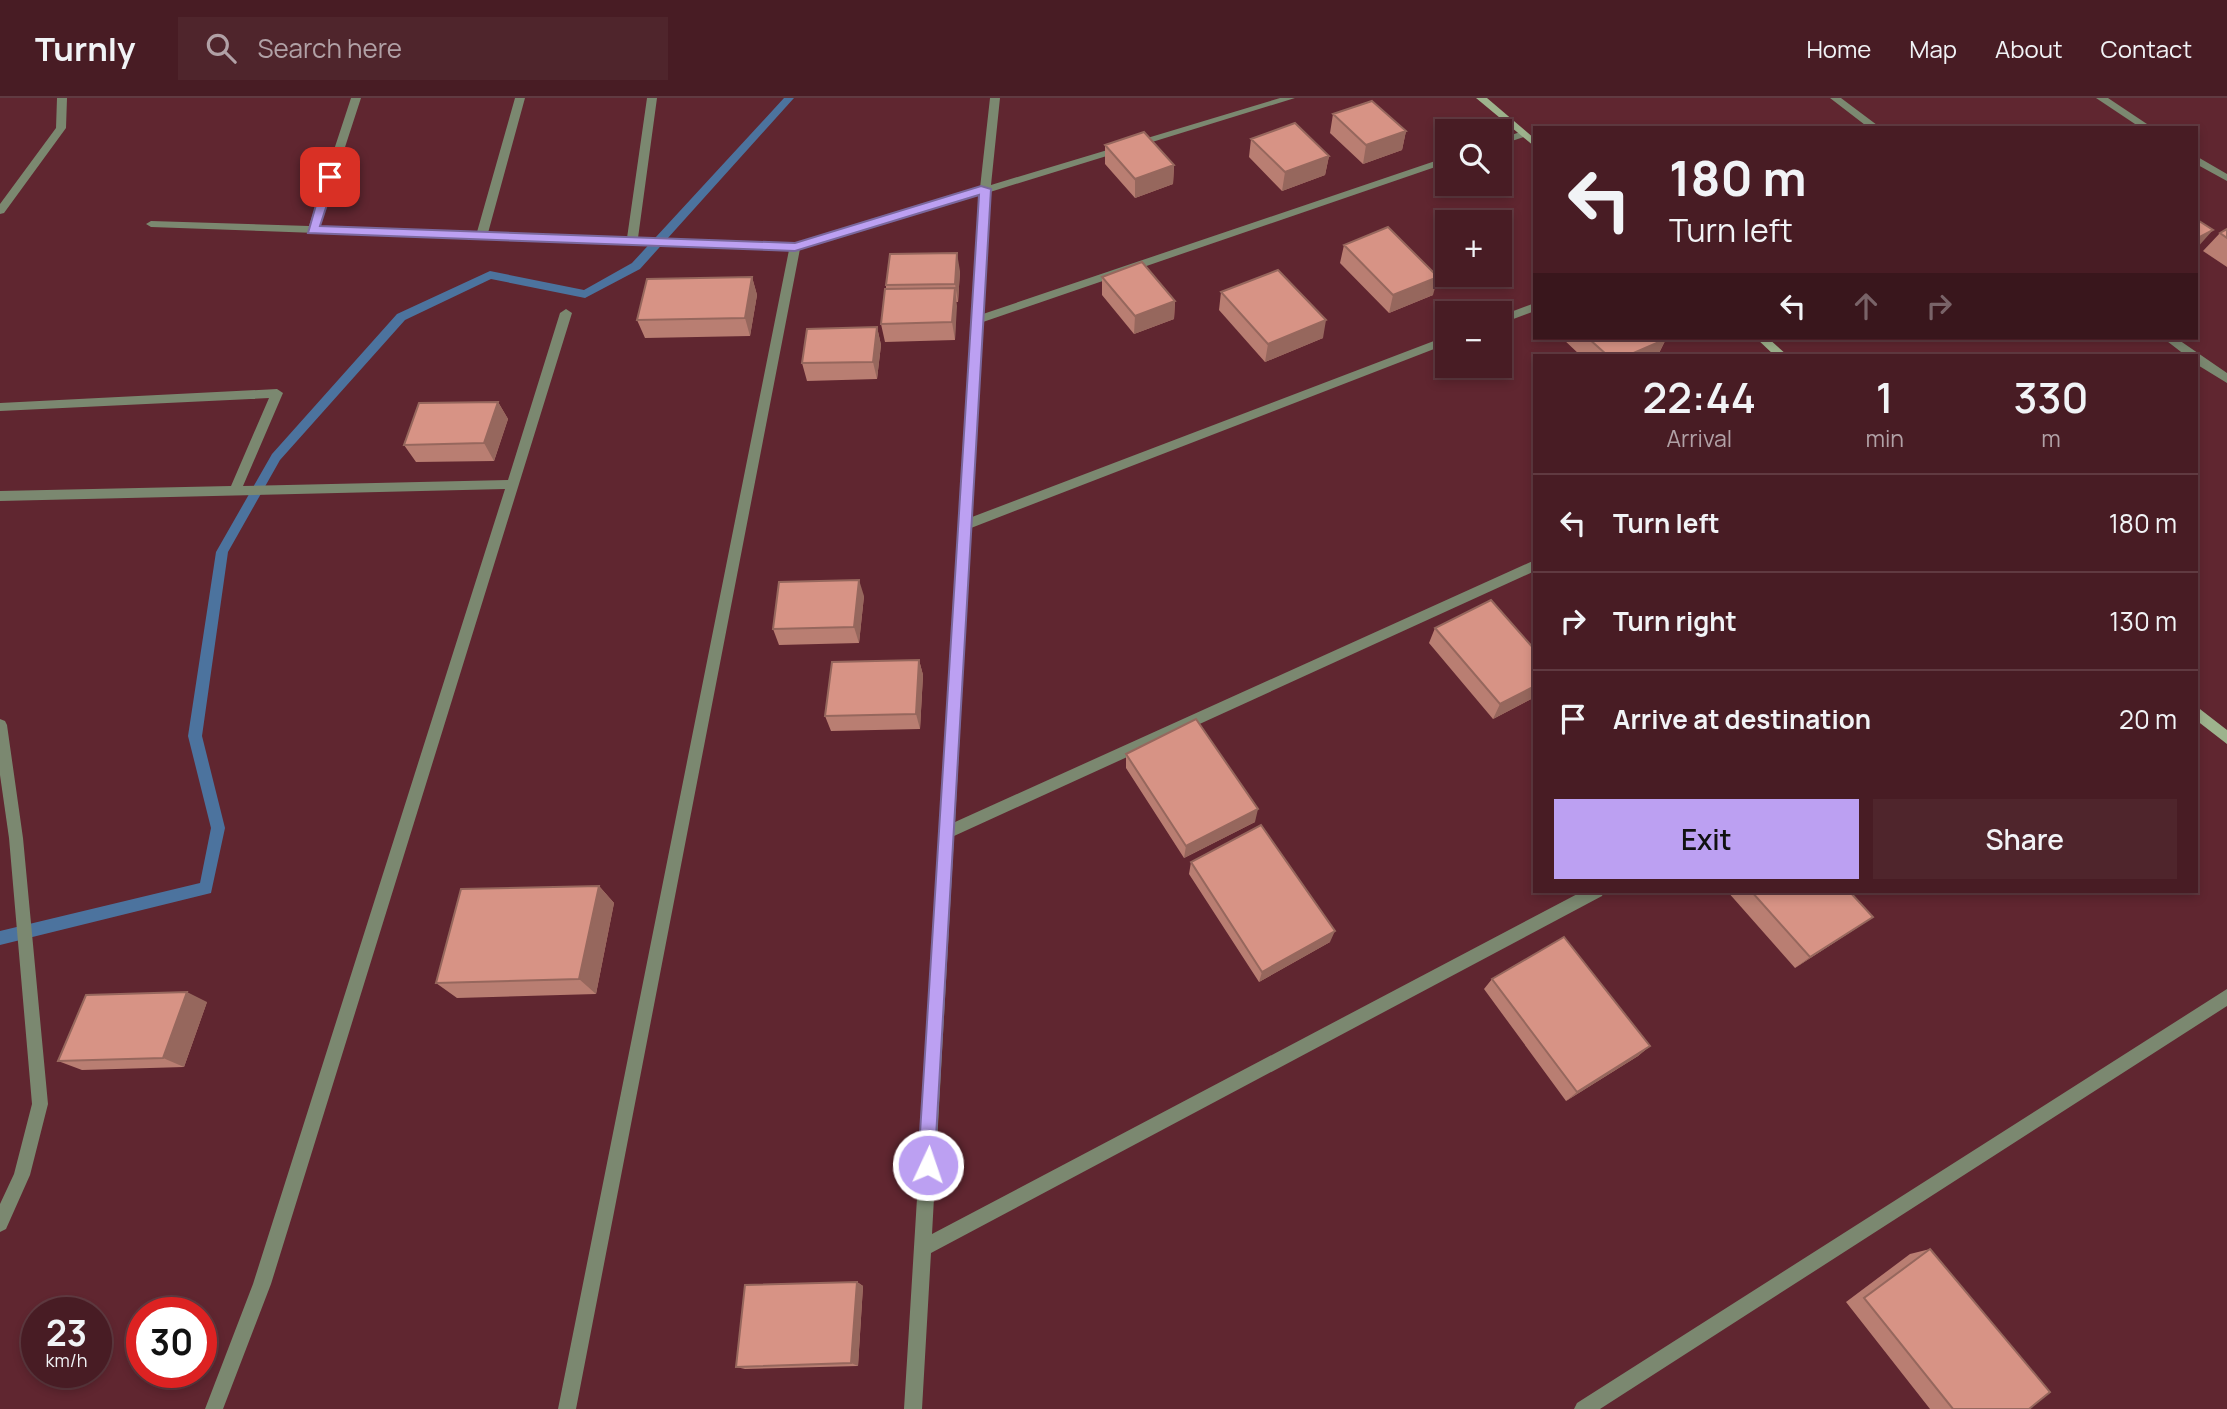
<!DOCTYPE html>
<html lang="en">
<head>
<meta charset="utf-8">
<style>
  :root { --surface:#481c24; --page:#4f252c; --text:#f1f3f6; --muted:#b1a1a6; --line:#603a41; --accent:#bca0f2 }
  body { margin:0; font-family:Manrope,sans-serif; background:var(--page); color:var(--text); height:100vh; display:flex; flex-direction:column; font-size:26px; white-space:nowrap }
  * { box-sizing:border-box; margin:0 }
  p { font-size:23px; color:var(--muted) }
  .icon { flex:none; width:38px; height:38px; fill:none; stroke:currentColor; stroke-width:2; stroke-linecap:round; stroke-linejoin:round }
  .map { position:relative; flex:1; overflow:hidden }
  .panel { position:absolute; left:1533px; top:256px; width:665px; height:539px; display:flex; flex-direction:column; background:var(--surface); border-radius:0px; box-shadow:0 4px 10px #0003,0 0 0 2px var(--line) }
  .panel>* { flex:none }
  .guide { position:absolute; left:1533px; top:28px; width:665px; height:214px; border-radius:0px; box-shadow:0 4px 10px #0003,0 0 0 2px var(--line); background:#481c24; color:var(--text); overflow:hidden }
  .buttons { position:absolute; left:1435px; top:21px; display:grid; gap:14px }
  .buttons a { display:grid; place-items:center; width:77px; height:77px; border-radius:0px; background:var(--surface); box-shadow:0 4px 10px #0003,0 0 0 2px var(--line); font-size:35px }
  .speed { position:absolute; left:21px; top:1199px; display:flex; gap:14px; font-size:35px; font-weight:700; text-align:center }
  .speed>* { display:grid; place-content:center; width:91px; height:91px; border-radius:50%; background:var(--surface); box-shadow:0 4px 10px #0003,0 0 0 2px var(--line); line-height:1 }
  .speed small { font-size:18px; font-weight:400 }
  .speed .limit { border:10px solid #d22; background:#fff; color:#111 }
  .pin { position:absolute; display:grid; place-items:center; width:60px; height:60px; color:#fff; margin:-30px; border-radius:14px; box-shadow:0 4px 10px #0006 }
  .me { position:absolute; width:77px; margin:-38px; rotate:3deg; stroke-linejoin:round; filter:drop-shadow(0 0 5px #0008) }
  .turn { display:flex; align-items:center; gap:24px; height:147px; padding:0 21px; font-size:32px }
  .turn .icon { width:91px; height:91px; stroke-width:2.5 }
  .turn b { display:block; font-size:49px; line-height:60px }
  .lanes { display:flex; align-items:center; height:66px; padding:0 21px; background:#0003; justify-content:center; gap:35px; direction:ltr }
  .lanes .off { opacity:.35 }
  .eta { display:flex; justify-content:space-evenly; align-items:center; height:119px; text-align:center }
  .eta b { font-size:42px; font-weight:600; line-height:49px }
  .button { display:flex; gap:14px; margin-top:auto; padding:14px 21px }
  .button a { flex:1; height:80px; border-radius:0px; background:var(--accent); color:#111; font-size:28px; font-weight:600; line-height:80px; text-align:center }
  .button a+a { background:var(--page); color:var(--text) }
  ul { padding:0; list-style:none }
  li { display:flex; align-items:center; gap:21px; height:98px; padding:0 21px; border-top:2px solid var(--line) }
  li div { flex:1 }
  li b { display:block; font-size:26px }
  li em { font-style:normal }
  header { display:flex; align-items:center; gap:42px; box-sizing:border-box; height:98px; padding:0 35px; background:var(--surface); border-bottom:2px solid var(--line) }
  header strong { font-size:33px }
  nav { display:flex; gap:38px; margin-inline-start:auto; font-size:24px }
  .search { width:490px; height:63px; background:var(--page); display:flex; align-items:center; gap:18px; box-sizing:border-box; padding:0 24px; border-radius:0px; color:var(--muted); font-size:26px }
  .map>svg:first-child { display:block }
</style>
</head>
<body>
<header>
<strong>Turnly</strong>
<div class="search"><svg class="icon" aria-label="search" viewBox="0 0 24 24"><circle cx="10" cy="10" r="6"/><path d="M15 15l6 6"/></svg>Search here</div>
<nav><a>Home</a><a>Map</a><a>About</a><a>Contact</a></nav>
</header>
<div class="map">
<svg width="2227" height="1311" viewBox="0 0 2227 1311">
  <rect width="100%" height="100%" fill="#602630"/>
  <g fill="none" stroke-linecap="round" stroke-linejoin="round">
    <path fill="#4c739e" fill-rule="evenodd" d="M784,0h10l-154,171 -55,29 -94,-19 -86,41 -125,140 -52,92 -26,184 23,92 -14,65 -211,52v-14l200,-48 11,-55 -23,-92 28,-184 56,-98 125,-140 93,-43 94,19 48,-27z"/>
    <path fill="#7b8870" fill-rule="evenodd" d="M57,0h10l-1,30 -62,85 -4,1v-10l56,-76z
      M351,0h10l-42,129 158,5 38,-134h10l-37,135 139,5 20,-140h10l-19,140 157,5 185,-55 10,-90h10l-9,87 289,-87h15l-305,94 -7,122 464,-157v6l-464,159 -11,195 475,-181v8l-476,184 -16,294 580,-262v11l-581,265 -22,398 651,-343h21l-2,5 -671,357 -9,156h-18l75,-1214 -179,54 -224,1160h-18l231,-1159 -638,-23 -5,-3 5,-3 158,5z
      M1830,0h11l40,30h-12z
      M2096,0h12l45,30h-12z
      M1523,33l5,3 -1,2 -27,9v-6z
      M2196,58l31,18v7l-31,-17z
      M1535,205v8l-35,13v-8z
      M566,211l6,4 -301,971 -48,125h-18l48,-125 252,-795 -505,12v-10l231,-5 38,-88 -269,13v-8l277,-14 6,4 -40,93 265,-6 52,-167z
      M2163,240h13l51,35v10l-31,-19v-9h-11z
      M0,621l5,2 2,4 16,113 25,266 -18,71 -24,54 -6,3v-28l14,-30 18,-70 -23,-266 -9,-63z
      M2227,891v17l-627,403h-26l3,-6z"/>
    <path fill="#9eb38d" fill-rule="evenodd" d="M1476,0h11l48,41v8z
      M1756,240h12l19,17h-13z
      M2196,608l31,24v14l-31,-24z"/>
  </g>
  <path fill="#b97e72" d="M1333,16l73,17 -4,19 -39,14 -33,-31z
    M1251,41l78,17 -4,19 -43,16 -33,-34z
    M1105,47l69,20 -1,19 -38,14 -30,-34z
    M2227,131v38l-24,-16 17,-18z
    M1344,147l89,50 -44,18 -49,-50z
    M960,173l-2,31h-2l-1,38 -70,2 -4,-18 5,-35v-4z
    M752,179l5,18 -7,41 -105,2 -8,-18z
    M1102,179l73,24 -1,18 -40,15 -32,-39z
    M1221,194l102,46 -58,24 -46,-52z
    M877,229l4,18 -4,34 -70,2 -5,-18z
    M1562,240h102l2,1 -8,16h-78z
    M498,304l10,17 -14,42 -78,1 -12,-17z
    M864,498l-5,47 -80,2 -6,-16z
    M1435,530l100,22v47l-42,22 -64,-76z
    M919,562l4,15 -3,54 -89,2 -6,-15z
    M1126,656l129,68 -71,36 -58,-90z
    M1191,764l139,80 -71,40 -70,-108z
    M599,788l15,17 -18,91 -139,4 -21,-15z
    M1727,793h122l24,26 -78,51z
    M1492,881l158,67 -12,10 -72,45 -82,-112z
    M207,904l-23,65 -102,3 -24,-9z
    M1930,1151l99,160h-99l-84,-107 64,-48z
    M857,1184l6,4 -5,80 -113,3 -9,-2z"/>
  <path fill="#96675d" d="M1406,33l-4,19 -39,14 3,-19z
    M1329,58l-4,19 -43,16 3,-19z
    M1174,67l-1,19 -38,14v-19z
    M2213,132l-17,19v-10z
    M957,155l3,18 -2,31 -3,-18z
    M752,179l5,18 -7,41 -5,-18z
    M1438,179l-5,18 -44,18 4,-18z
    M955,190l2,18 -2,34 -3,-18z
    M1175,203l-1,18 -40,15 1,-18z
    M1326,222l-3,18 -58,24 3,-18z
    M877,229l4,18 -4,34 -4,-17z
    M1666,241l-8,16h-29z
    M498,304l10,17 -14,42 -10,-18z
    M859,482l5,16 -5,47 -5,-16z
    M919,562l4,15 -3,54 -4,-15z
    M1535,588v11l-42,22 7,-15z
    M1258,711l-3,13 -71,36 2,-12z
    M599,788l15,17 -18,91 -17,-15z
    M1873,819l-16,11 -62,40 15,-11z
    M1335,833l-5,11 -71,40 3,-10z
    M187,894l20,10 -23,65 -21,-9z
    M1650,948l-12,10 -72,45 11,-9z
    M857,1184l6,4 -5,80 -7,-3z"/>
  <path fill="#d79385" stroke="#96675d" stroke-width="2" d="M1372,3l34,30 -40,14 -33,-31z
    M1295,25l34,33 -44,16 -34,-33z
    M1144,34l30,33 -39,14 -30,-34z
    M2196,121l17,11 -17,9z
    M1388,129l50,50 -45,18 -49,-50z
    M2227,131v9l-7,-5z
    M957,155l-2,31 -69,1 4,-31z
    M1142,164l33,39 -40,15 -33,-39z
    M1278,172l48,50 -58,24 -47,-52z
    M752,179l-7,41 -108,2 10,-41z
    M955,190l-3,34 -71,2 4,-35z
    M877,229l-4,35 -71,1 5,-34z
    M1588,240h76l2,1 -37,16h-22z
    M498,304l-14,41 -80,2 15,-42z
    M859,482l-5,47 -81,2 6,-47z
    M1491,502l44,50v36l-35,18 -65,-76z
    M919,562l-3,54 -91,2 7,-54z
    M1196,621l62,90 -72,37 -60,-92z
    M1261,727l74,106 -73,41 -71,-110z
    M599,788l-20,93 -143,4 25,-94z
    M1751,793h98l24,26 -63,40z
    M1564,839l86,109 -73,46 -85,-113z
    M187,894l-24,66 -105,3 28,-66z
    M1930,1151l120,143 -21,17h-76l-89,-111z
    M857,1184l-6,81 -115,4 9,-82z"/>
  <path fill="#bca0f2" stroke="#7a689d" stroke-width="2" d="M330,75l6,4 -16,49 475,17 186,-57 10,3 -57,983 -6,2 -7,-2 -3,-7 61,-970 -184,56 -487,-18 16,-56z"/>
</svg>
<div class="buttons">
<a><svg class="icon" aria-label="search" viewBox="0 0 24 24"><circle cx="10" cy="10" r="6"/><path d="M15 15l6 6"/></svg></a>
<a>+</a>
<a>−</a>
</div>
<div class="speed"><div>23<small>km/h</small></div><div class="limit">30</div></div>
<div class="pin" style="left:330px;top:79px;background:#d93025"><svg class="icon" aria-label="arrive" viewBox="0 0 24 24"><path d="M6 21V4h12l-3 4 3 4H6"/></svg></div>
<svg class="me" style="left:928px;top:1067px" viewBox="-20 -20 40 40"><circle r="17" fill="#bca0f2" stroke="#fff" stroke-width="3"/><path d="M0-11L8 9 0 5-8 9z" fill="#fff"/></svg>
<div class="guide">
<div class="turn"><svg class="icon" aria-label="left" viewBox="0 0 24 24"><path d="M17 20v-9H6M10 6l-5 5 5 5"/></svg><div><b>180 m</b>Turn left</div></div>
<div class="lanes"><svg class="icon" aria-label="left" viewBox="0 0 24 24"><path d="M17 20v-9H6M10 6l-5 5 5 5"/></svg><svg class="icon off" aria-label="ahead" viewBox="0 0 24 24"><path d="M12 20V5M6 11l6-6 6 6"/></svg><svg class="icon off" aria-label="right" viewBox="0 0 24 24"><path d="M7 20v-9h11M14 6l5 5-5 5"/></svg></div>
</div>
<section class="panel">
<div class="eta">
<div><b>22:44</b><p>Arrival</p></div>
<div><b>1</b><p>min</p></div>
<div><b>330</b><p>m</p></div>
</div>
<ul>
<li><svg class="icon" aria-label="left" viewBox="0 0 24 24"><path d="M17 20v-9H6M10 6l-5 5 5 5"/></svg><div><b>Turn left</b></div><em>180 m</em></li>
<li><svg class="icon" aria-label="right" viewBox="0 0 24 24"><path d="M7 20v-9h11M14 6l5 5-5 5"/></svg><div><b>Turn right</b></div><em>130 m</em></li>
<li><svg class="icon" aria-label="arrive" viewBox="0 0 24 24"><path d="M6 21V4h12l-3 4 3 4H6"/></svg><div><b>Arrive at destination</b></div><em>20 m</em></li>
</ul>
<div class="button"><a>Exit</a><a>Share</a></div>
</section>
</div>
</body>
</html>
